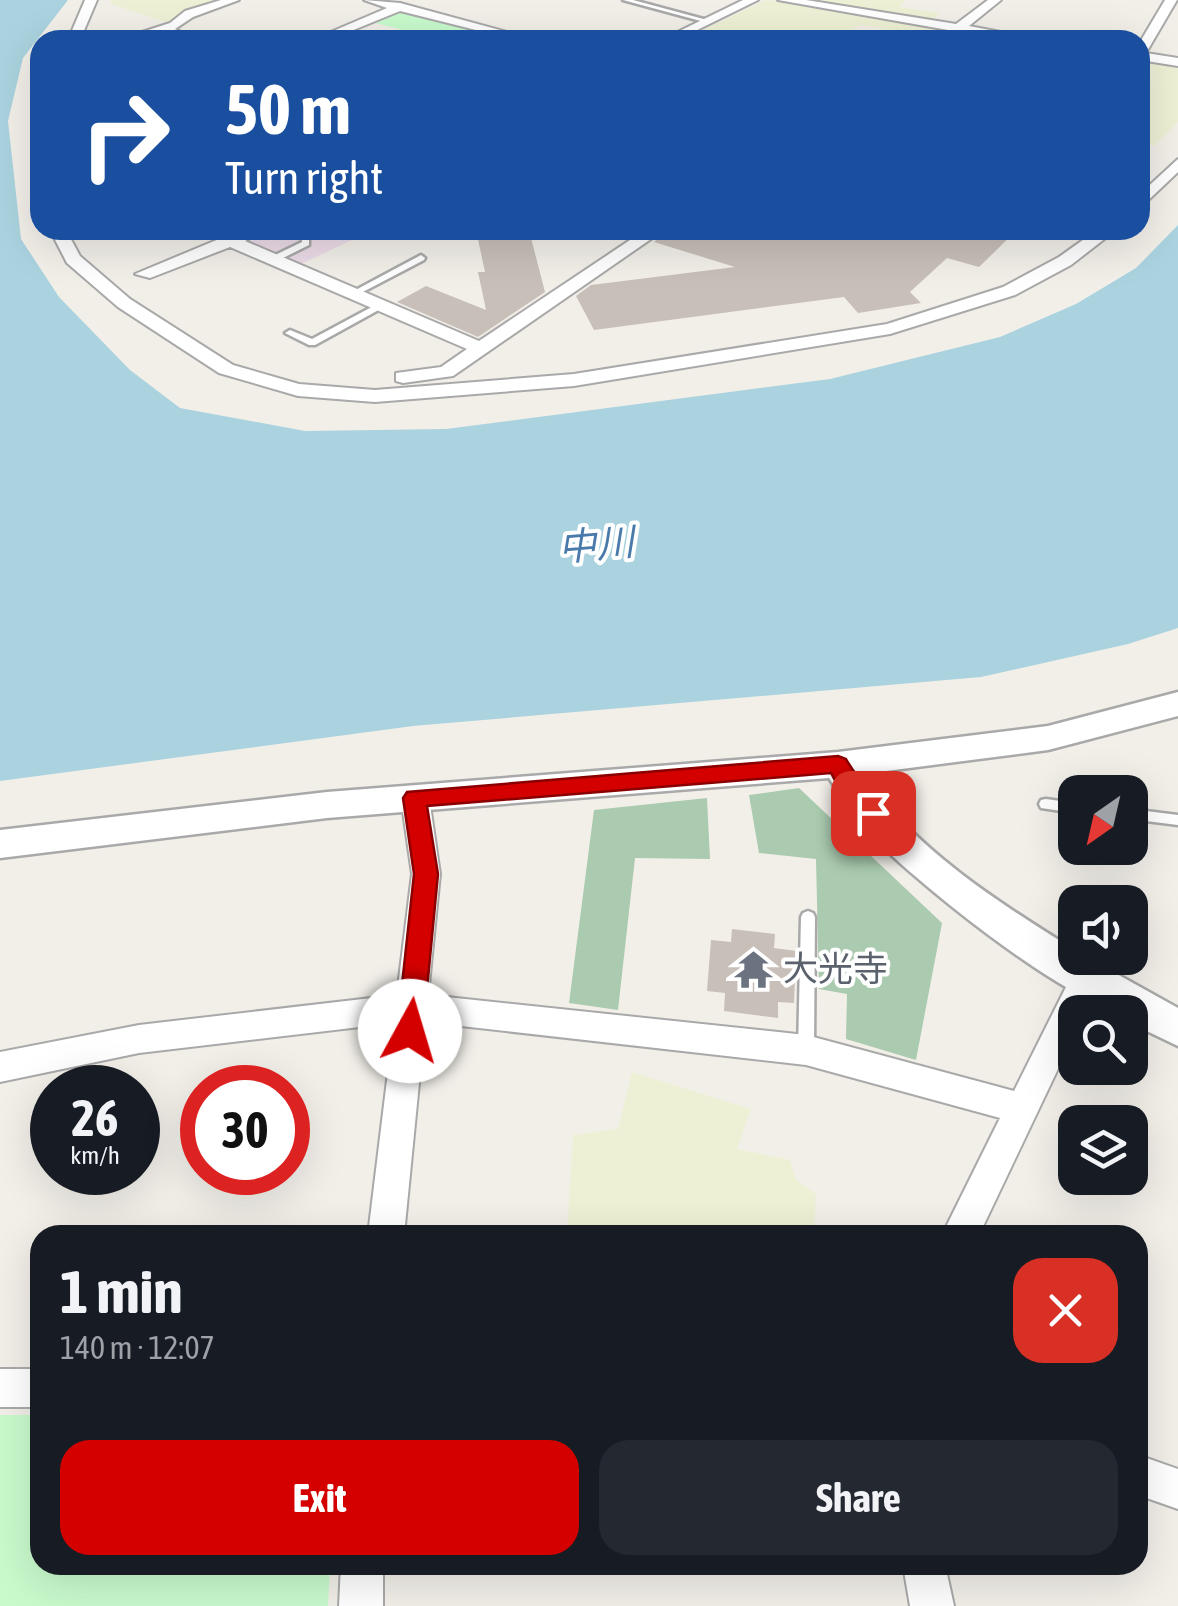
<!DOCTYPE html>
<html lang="en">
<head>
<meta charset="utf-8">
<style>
  :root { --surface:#171b24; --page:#242831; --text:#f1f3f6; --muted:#9ea1a6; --accent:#d40000 }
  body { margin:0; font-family:"Asap Condensed","Noto Sans JP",sans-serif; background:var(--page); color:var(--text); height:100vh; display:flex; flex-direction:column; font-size:38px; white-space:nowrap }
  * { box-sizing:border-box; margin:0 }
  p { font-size:32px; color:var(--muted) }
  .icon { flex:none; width:55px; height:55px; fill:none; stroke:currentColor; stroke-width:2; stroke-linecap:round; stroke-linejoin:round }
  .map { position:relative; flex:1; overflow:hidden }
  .details { position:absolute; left:30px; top:1225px; width:1118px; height:350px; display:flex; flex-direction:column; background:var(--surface); border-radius:30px; box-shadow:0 10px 40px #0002 }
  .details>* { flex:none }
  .top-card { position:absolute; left:30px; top:30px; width:1120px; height:210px; border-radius:30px; box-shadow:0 10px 40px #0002; background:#1a4fa0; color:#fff; overflow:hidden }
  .needle { width:65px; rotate:214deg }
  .controls { position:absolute; left:1058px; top:775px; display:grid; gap:20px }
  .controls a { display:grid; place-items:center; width:90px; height:90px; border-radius:20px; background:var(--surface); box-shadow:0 10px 40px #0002; font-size:50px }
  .speed { position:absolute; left:30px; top:1065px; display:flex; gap:20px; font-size:50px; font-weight:700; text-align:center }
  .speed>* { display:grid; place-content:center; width:130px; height:130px; border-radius:50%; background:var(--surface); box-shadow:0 10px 40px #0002; line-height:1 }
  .speed small { font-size:25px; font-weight:400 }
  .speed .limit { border:15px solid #d22; background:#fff; color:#111 }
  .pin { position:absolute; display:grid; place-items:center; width:85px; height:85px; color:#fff; margin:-42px; border-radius:20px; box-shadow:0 5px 15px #0006 }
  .me { position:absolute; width:110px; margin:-55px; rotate:6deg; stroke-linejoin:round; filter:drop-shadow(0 0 8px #0008) }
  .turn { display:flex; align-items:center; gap:35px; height:210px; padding:0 30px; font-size:45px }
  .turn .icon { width:130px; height:130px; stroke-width:2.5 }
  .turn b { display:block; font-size:70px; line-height:85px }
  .round { display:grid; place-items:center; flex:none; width:105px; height:105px; border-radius:30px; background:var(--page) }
  .head { display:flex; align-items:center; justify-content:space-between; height:170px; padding:0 30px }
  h1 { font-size:60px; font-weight:700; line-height:75px }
  .cta { display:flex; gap:20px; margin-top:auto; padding:20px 30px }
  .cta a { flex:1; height:115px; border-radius:30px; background:var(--accent); color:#fff; font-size:40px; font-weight:700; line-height:115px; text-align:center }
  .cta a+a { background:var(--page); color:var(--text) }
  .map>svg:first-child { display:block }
</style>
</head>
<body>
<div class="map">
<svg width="1178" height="1606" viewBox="0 0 1178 1606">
  <rect width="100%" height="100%" fill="#f2efe9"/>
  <path fill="#ebdbe8" d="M274,230h99l-72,34 -53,-22z"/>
  <path fill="#eef0d5" d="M111,0h111l-36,12 -18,11 -57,-19z
    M766,0l178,29 -11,8 -72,-12 -26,15h-154z
    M805,0h100l-6,7 41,6 -9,7z
    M1147,61l31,5v56l-24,24 -14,-4v-75z
    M632,1072l119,37 -14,40 53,11 6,20 20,14 -2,41h-247l6,-100 45,-6z"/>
  <path fill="#aacbaf" d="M799,788l143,135 -26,137 -70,-21 1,-45 -28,-5 -3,-130 -57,-6 -10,-58z
    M707,798l3,61 -75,-1 -17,152 -49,-7 25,-193z"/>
  <path fill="#c8facc" d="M405,11l68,17 -31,12 -67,-17z
    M0,1415h40v150h290l-2,41h-328z"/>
  <path fill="#aad3df" d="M0,0h68l-45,58 -15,63 13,118 38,58 71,73 50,38 125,23 141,-2 384,-50 170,-42 76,-33 60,-36 42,-43v403l-50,16 -147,33 -568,49 -413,55z"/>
  <path fill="#c7bfb8" d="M476,230h53l16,62 -67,45 -81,-35 29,-16 60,24 -8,-38h7z
    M668,230h349l-38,37 -32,-9 -37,34 11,11 -63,10 -14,-16 -250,33 -18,-34 15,-11 144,-18 -81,-25z
    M732,929l43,5 -1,14 22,3 -2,52 -16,-1v16l-54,-7 1,-18 -18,-2 4,-51 20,2z"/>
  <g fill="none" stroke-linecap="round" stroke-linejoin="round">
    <defs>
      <path id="service" d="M623,0h10l78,21 -3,2z
        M342,28l36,11 1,1h-10l-29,-9z
        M496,31l5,1 -17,8h-8z
        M301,230h8v15l-32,16h-6v-4l31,-15z
        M421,255l4,3 -1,2 -67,35 -7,-2z
        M381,302l3,1v4l-69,38h-6l-24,-12 5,-3 22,9z
        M1046,799l29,4v10l-34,-5 -2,-4 2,-4z
        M1130,809l48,6v10l-48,-6z
        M808,911l5,2 2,4 -1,133 -2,5 -6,2 -6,-2 -2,-5 3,-133 2,-4z"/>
      <path id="minor" d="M85,0h12l-17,40h-12z
        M221,0h18l-46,17 -18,12 23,11c-13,0 -28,-7 -40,-6 -15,2 -26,6 -41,6l53,-17 15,-12z
        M364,0l36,3 137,37h-21l-116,-29 -71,29h-17l75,-32z
        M743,0h15l-81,40h-16z
        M778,0h28l150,24 32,-24h13l-32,26 74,14c-23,0 -73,-12 -90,-4l-5,-6z
        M1165,0h12l-31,53 32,5v8l-38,-6v-18z
        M1178,159v13l-38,36v-14z
        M50,230h16l14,26 50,43 103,66 66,19 76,6 199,-16 313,-50 116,-37 56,-30 38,-27h19l-45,35 -56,30 -125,39 -316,52 -199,16 -77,-6 -79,-23 -101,-66 -51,-44z
        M208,230h19l6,4 33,-4 -21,11 234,100 166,-111h19l-211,146 -50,7 -7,-2v-8l45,-6 26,-18 -237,-102 -80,31 -15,-4 84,-35z
        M415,788l10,3 4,7 11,76 -12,121 378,40 208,56 61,-122 11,-4 11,4 4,9 -16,34h-10v21l-96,202h-37l58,-117 -194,-53 -381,-43 -21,213h-36l26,-212 -255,30 -139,29v-30l139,-27 258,-30 15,-121 -11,-76 4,-7z
        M0,1369h40v38h-40z
        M1138,1455l40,14v40l-40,-14z
        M341,1565h42v41h-44z
        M903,1565h42l9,41h-44z"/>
      <path id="tertiary" d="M1178,692v24l-130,34 -185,24c51,75 136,129 212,176v8h13l90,50v38l-48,-23v-11c-53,0 -201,-121 -243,-161 -23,-22 -41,-46 -58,-73l-502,40 -327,40v-28l327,-38 511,-40 210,-26z"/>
    </defs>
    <use href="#service" stroke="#a9a9a9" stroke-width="5"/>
    <use href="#minor" stroke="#a9a9a9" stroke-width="4"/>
    <use href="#tertiary" stroke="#a9a9a9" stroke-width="5"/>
    <use href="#service" fill="#fff" fill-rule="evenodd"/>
    <use href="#minor" fill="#fff" fill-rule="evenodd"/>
    <use href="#tertiary" fill="#fff" fill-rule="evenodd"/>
  </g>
  <path fill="#d40000" stroke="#8a0000" stroke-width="2.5" d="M838,756l8,3c11,20 27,35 39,54l-4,7h-16l-21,-23 -13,-24 -404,33 11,68 -15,157 -3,8 -10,4 -9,-4 -4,-8 17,-157 -11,-76 4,-6z"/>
  <defs>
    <symbol id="temple-bare" viewBox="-9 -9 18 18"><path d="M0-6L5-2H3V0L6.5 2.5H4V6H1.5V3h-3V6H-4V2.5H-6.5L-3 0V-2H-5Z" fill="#6b7280" stroke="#fff" stroke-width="2.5" paint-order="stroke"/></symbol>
  </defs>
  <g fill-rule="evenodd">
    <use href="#temple-bare" x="726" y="942" width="55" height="55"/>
  </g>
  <g text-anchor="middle" stroke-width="8" stroke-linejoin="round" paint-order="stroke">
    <g font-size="35" fill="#5b616d" stroke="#fff" text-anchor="start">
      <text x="783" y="981">大光寺</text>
    </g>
    <g font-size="38" font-style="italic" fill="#4a7aab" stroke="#fff">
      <text transform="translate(596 545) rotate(-5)" y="13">中川</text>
    </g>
  </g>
</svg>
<div class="controls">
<a><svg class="needle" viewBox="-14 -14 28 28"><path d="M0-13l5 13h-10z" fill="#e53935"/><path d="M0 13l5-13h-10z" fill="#9ea1a6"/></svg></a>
<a><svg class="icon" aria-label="sound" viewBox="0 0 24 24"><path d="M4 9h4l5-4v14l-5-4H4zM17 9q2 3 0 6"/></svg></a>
<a><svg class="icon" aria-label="search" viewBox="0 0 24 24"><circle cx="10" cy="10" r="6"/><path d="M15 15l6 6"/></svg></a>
<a><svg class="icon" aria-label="layers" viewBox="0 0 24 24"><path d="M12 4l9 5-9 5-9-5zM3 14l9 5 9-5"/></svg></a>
</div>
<div class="speed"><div>26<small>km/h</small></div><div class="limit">30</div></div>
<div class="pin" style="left:873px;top:813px;background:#d93025"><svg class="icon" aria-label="arrive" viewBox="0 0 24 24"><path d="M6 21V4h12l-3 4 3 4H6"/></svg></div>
<svg class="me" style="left:410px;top:1031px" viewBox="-20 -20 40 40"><circle r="19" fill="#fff"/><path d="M0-13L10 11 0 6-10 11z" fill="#d40000"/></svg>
<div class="top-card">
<div class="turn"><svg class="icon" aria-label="right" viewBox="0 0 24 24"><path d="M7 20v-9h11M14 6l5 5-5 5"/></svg><div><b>50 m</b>Turn right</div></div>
</div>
<section class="details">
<div class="head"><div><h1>1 min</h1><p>140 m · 12:07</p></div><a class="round" style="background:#d93025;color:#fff"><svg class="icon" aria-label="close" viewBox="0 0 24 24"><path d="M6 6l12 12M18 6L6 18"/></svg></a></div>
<div class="cta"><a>Exit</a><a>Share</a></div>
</section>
</div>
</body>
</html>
